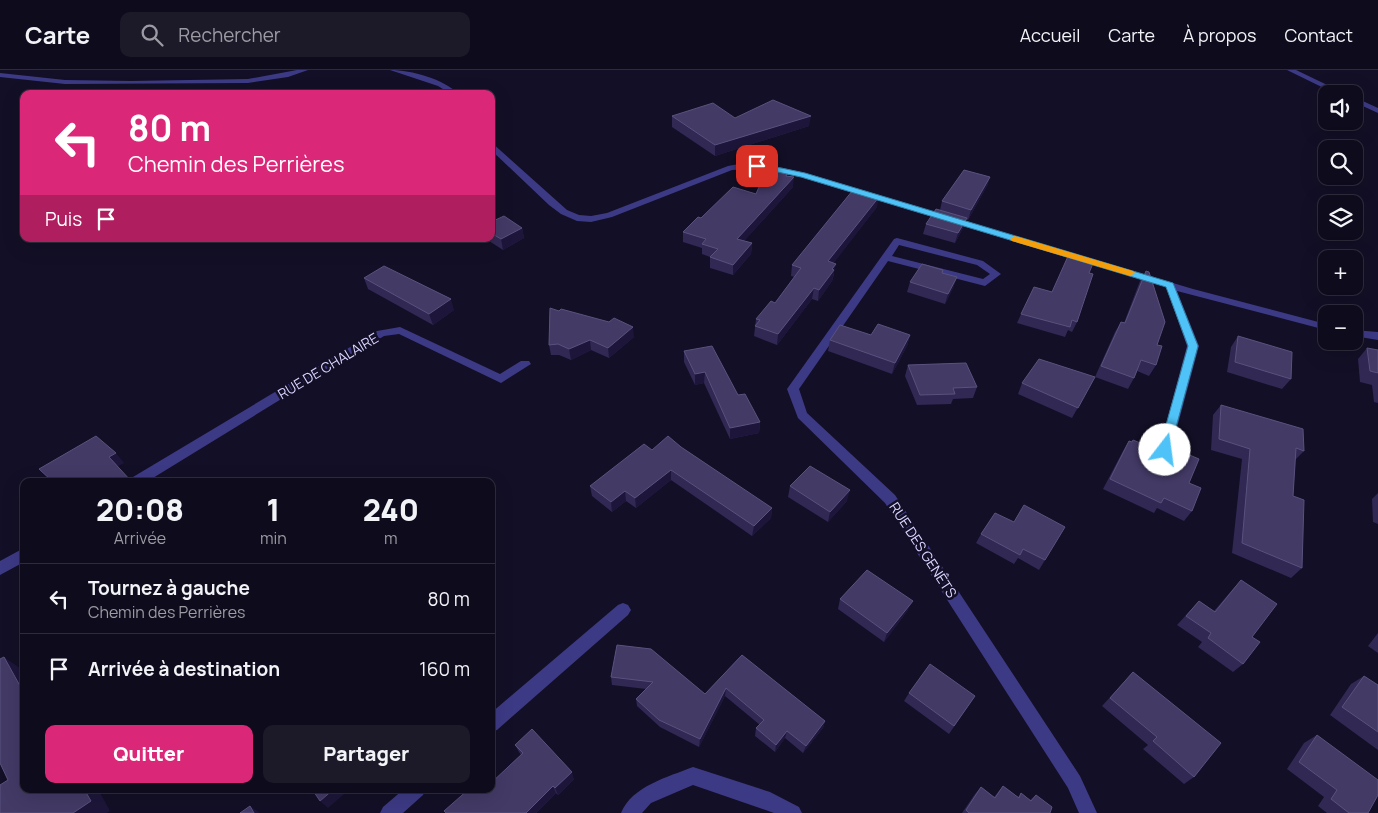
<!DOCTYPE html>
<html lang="fr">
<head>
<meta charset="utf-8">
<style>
  :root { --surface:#0e0b1c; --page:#1c1929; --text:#f1f3f6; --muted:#9b9ba3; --line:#2e2b3b; --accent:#db2777 }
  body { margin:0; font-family:Manrope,sans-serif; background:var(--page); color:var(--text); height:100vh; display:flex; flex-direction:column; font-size:19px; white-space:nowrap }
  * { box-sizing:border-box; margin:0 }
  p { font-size:16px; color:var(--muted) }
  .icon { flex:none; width:28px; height:28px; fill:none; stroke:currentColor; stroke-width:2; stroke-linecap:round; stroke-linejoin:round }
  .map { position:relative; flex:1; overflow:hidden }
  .sheet { position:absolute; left:20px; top:408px; width:475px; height:315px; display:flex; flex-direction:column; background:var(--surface); border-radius:10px; box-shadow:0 5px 20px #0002,0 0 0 1px var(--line) }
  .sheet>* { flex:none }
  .guide { position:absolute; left:20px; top:20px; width:475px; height:152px; border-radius:10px; box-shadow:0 5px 20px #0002,0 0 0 1px var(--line); background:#db2777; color:#fff; overflow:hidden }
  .tools { position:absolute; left:1318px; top:15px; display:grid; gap:10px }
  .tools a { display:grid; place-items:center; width:45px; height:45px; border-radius:10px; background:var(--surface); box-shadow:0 5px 20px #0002,0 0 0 1px var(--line); font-size:25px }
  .pin { position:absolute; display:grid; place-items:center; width:42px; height:42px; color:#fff; margin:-21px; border-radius:10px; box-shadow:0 2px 8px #0006 }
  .me { position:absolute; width:55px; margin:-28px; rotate:15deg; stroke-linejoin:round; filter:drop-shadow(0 0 4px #0008) }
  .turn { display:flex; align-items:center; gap:18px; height:105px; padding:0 25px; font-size:22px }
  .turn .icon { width:65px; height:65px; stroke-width:2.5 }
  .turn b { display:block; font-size:35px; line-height:42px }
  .then { display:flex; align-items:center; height:48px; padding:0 25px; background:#0003; gap:10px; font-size:19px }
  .eta { display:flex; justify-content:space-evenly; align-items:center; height:85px; text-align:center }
  .eta b { font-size:30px; font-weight:800; line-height:35px }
  .action { display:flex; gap:10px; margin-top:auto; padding:10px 25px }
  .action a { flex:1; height:58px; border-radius:10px; background:var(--accent); color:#fff; font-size:20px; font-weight:800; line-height:58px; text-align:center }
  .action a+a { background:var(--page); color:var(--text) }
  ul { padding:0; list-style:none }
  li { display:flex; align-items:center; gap:15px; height:70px; padding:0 25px; border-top:1px solid var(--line) }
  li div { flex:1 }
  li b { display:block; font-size:19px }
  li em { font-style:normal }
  header { display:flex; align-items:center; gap:30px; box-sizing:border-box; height:70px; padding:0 25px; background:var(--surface); border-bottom:1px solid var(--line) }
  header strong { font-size:24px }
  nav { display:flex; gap:28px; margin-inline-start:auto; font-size:18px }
  .search { width:350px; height:45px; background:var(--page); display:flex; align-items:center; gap:12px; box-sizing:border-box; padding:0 18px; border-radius:10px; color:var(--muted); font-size:19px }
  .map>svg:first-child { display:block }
</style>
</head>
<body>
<header>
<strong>Carte</strong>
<div class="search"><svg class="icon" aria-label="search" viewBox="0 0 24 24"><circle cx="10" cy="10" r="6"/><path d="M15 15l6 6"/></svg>Rechercher</div>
<nav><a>Accueil</a><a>Carte</a><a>À propos</a><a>Contact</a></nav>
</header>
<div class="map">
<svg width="1378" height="743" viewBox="0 0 1378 743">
  <rect width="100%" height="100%" fill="#130f26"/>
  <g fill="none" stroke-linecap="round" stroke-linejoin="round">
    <path fill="#3d3a85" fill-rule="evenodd" d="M297,0h11l-20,7 -40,6 -183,1 -65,-7v-4l65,7 66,1 117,-2z
      M390,0c22,0 53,9 69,24h-8l-13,-8z
      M1287,0h9l50,24h-10z
      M1354,27l24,11v5l-24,-11z
      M491,72l76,68 12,5 12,1 16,-3 121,-47c26,-6 52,1 77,7l388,116 133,35v6l-149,-39 22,55 -28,104 -2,3h-8l-2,-3 28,-104 -21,-59 -366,-110 -42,-8 -26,1 -120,47 -21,5 -14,-1 -16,-7 -12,-9 -58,-55z
      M897,168l86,23 18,13 -16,12 -97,-25 -89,128 8,24 88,82 185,281 17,37h-18l-11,-25 -183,-285 -87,-85 -11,-29 107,-150zM899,175l78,20 13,9 -7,5 -91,-23z
      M400,257l100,47 21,-13h8l2,3 -30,19 -102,-49 -15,2 -236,145h-16l1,-4 244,-146z
      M1354,260l24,2v8l-24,-4z
      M24,478v14l-24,13v-14z
      M623,533l5,2 3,5 -3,5 -131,115 -6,2v-19l127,-108z
      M693,697l77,25 29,15 3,6h-28l-81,-28 -42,18 -9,10h-21c11,-27 47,-36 72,-46z
      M404,719h22l-3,6 -20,18h-23l3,-6z"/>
  </g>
  <path fill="#312854" d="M672,46l137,10 -94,30 -43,-29z
    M787,106l6,11 -49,54 8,2 -1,11 -18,21 -23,-7v-11l-8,-3v-6l-19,-6v-10l18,-14 55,-24z
    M990,107l-3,9 -19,34 -2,-1 -3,9 -8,15 -32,-9 3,-10 14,-14 2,-9z
    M877,137l-44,56 1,11 -2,7 -14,20 -6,-2 -35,46 -23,-9 2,-17 19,-16 20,-26 -4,-1 1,-11z
    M491,152l31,6 2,10 -21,12 -17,-11h5z
    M943,200l-1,3 15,4 -4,11 -8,16 -38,-12 3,-10z
    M1146,201l11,74 -1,20 -7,11 -12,-5 -3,7 -6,11 -33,-12 20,-45 6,-10 3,1 16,-42z
    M1089,203l-12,49 -5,10 -4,-2 -3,7 -48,-14 4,-9 31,-22z
    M364,208l90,32 -21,15 -65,-36z
    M550,238l84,29 -25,21 -18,-8 -20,10 -12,-5h-8l-2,-10z
    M871,265h39l-3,11 -15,28 -64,-23 2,-11z
    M1238,266l53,43 -9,10 -55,-17 4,-25z
    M1367,278l11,2v53l-4,-1 -2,-17 -12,-3 -2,-23z
    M684,281l54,44 22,27 -1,11 -29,6 -26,-56 -9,2 -11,-23z
    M908,295l69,22 -4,11 -20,1 -2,5 -34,1 -12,-29z
    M1095,307l-23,41 -54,-24 4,-11z
    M1221,335l83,46 -9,9 -2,36 9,72 -11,10 -59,-25 10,-94 -31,-9 2,-35z
    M1129,371l39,13 5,-6 16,35 3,28 -8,10 -27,-13 -3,5 -51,-24 20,-38z
    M681,377l91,61 -1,10 -19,18 -81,-56 -35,28 -10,-7 -14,11 -20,-16 -2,-10 62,-36z
    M790,416l57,15 -19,21 -40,-25z
    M1378,423v31l-5,-2 -1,-23z
    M995,443l50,47 -6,10 -21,-12 -4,6 -38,-21 5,-9z
    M1241,510l11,57 -9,27 -10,8 -35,-25 4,-5 -25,-17 22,-24 15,10 18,-21z
    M840,529l68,11 -24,32 -46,-33z
    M1378,563v20l-10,-7z
    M617,575l88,49 37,-39 83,66 -2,7 -20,25 -18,-15 -10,14 -20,-16 1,-8 4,-3 -35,-29 -26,51 -39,-20 -23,-21 -1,-7 10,-10 -34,-4 -1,-8z
    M1133,602l61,105 -10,7 -41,-35 5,-4 -46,-39z
    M1364,606l14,9v65l-48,-35 21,-31z
    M909,623l66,3 -26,38 -45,-33z
    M1317,665l51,78h-41l-9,-7 6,-9 -37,-28 17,-26z
    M515,675l59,34 -16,16 -2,-2 -20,20h-90l39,-24 36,-34 -2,-3z
    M1003,716l15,11 3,-4 9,7 6,-5 14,18h-88l13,-19 6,-7 13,10z"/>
  <path fill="#1d163a" d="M811,46l-2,10 -94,30v-11z
    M794,107l-1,10 -56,62v-10z
    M990,107l-3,9 -19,34 3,-10z
    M879,127l-2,10 -50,65 1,-11z
    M967,148l-4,10 -8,15 3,-10z
    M522,158l2,10 -21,12 -2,-11z
    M752,173l-1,11 -18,21v-10z
    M836,194l-4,17 -14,20 1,-11z
    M957,207l-4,11 -8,16 3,-10z
    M814,218l-2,11 -35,46 1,-11z
    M451,229l3,11 -21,15 -4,-11z
    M633,257l1,10 -25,21 -1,-10z
    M910,265l-3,11 -15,28 3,-11z
    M590,270l1,10 -20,10 -2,-11z
    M705,302l-1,11 -9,2v-11z
    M760,352l-1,11 -29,6v-11z
    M116,383l8,10 -7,4 -8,-10z
    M671,400v10l-35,28 -1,-10z
    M850,420l-3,11 -19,21 2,-10z
    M625,421l1,10 -14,11 -1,-10z
    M772,438l-1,10 -19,18 2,-10z
    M913,531l-5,9 -24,32 3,-9z
    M4,587l20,14v22z
    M726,618l-1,8 -26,51 1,-8z
    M825,651l-2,7 -20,25 3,-7z
    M787,661l-2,7 -10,14 1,-7z
    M572,702l2,7 -16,16 -3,-7z
    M553,716l3,7 -20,20h-10z
    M84,719h14l12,22 -3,2h-34z
    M334,719h16l-22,19 -8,-7z
    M250,736l10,7h-6z"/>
  <path fill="#433a66" stroke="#5a527e" d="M773,30l38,16 -96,29 -43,-29 41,-13 22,15z
    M767,98l21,3 -2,5 8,1 -57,62 15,4 -19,22 -23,-8 8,-8 -16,-5 4,-5 -23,-7 15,-15 3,1 32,-31 23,7z
    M964,100l26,7 -19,33 -29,-9z
    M853,120l26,7 -51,64 8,3 -4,5 2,1 -15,20 -5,-2 -36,46 -23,-8 5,-6 -4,-1 15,-18 4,2 26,-35 -9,-3z
    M936,139l31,9 -9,15 -32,-9z
    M504,146l18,12 -21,11 -10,-6v-11z
    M1069,184l25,7 -5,12 4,1 -16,48 -5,-2 -2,7 -49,-13 13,-27 18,5z
    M922,194l21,6 -1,3 15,4 -9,17 -38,-12z
    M384,196l67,33 -22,15 -65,-36z
    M1146,201l3,1 16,50 -8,23 5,1 -6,19 -15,-5 -7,18 -33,-12 20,-44 4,1z
    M550,238l9,3 2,-2 48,13 5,-4 19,9 -25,21 -18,-8 -21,9 -11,-5 -9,1z
    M878,254l32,11 -15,28 -65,-23 10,-15 31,10z
    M1238,266l54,16 -1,27 -56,-17z
    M712,276l26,49 7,-1 15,28 -30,6 -25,-56 -10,2 -11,-23z
    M1367,278l11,2v23l-8,-2z
    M1039,289l56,18 -17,31 -56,-25z
    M966,293l11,24 -24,1 2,6 -35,1 -12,-30z
    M1221,335l82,24 1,22 -8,-3 -3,48 11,4 -2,68 -60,-25 8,-94 -31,-10z
    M96,366l20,17 -7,4 22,24h-79l-13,-12z
    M668,366l13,11 91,61 -18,18 -83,-56 -36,28 -10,-7 -14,11 -21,-16 54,-42 8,6z
    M1133,370l37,15 3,-7 26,11 -10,24 12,5 -9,23 -28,-13 -3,5 -51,-24 19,-38 3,1z
    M810,396l40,24 -20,22 -40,-26z
    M1024,435l41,22 -20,33 -22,-11 -3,6 -39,-21 14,-21 19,9z
    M867,500l46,31 -26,32 -47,-34z
    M1241,510l36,24 -25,33 8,5 -17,22 -35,-26 3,-5 -25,-17 13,-15 16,11z
    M617,575l34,4 54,45 37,-39 83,66 -19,25 -19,-15 -11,14 -20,-17 8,-8 -38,-32 -26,51 -41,-19 -23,-21 17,-17 -42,-5z
    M4,587l20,36v96h60l7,12 -18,12h-73v-28l8,-5 -8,-17v-104z
    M930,594l45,32 -21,30 -45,-33z
    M1133,602l88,71 -27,34 -41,-36 4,-4 -47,-39z
    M1364,606l14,9v47l-36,-25z
    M532,659l40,43 -17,16 -2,-2 -27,27h-80l-2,-2 25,-22h22v-6l32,-30 -8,-8z
    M1317,665l61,45v15l-10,18h-19l-18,-14 6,-9 -38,-28z
    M1003,716l16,12 2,-5 10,8 5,-6 16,12 -2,6h-81l-3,-3 15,-23 14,11z
    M312,719h22l-14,12z
    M250,736l4,7h-14z"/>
  <path fill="#4fc3f7" stroke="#337fa1" d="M757,93l48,10 368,110 25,63 -29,107h-8l-2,-3 29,-104 -22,-59 -365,-110 -47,-10v-3z"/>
  <path fill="#f59e0b" d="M1015,166l118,35 2,2 -5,3 -3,-1 -115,-34 -2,-2z"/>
  <g text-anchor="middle" stroke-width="5" stroke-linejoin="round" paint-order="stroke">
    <g font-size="14" fill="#d9d4ff" stroke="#130f26">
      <text transform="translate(328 296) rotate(-31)" y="5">RUE DE CHALAIRE</text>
      <text transform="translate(923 480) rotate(57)" y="5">RUE DES GENÊTS</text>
    </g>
  </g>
</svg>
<div class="tools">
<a><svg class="icon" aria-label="sound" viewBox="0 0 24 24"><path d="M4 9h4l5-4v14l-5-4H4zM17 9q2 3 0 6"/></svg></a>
<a><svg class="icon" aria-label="search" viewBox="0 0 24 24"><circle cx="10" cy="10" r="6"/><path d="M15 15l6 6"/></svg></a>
<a><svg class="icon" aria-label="layers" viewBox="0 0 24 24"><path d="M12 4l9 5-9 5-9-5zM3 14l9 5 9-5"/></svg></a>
<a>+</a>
<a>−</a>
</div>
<div class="pin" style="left:757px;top:96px;background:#d93025"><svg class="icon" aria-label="arrive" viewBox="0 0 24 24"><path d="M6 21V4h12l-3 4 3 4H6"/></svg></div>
<svg class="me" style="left:1165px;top:380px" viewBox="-20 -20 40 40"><circle r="19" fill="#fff"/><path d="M0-13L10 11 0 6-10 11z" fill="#4fc3f7"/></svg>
<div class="guide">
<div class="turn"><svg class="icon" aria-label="left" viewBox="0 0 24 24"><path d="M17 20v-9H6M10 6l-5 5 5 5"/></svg><div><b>80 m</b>Chemin des Perrières</div></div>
<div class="then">Puis<svg class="icon" aria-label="arrive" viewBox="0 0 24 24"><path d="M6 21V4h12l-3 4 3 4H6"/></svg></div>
</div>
<section class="sheet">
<div class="eta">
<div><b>20:08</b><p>Arrivée</p></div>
<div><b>1</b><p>min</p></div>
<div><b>240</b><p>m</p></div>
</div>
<ul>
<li><svg class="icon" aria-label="left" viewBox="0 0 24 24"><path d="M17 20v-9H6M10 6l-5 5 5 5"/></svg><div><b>Tournez à gauche</b><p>Chemin des Perrières</p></div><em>80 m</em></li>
<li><svg class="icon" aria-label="arrive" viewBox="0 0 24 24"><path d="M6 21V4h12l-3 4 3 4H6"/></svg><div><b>Arrivée à destination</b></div><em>160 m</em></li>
</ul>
<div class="action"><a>Quitter</a><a>Partager</a></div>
</section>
</div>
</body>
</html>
